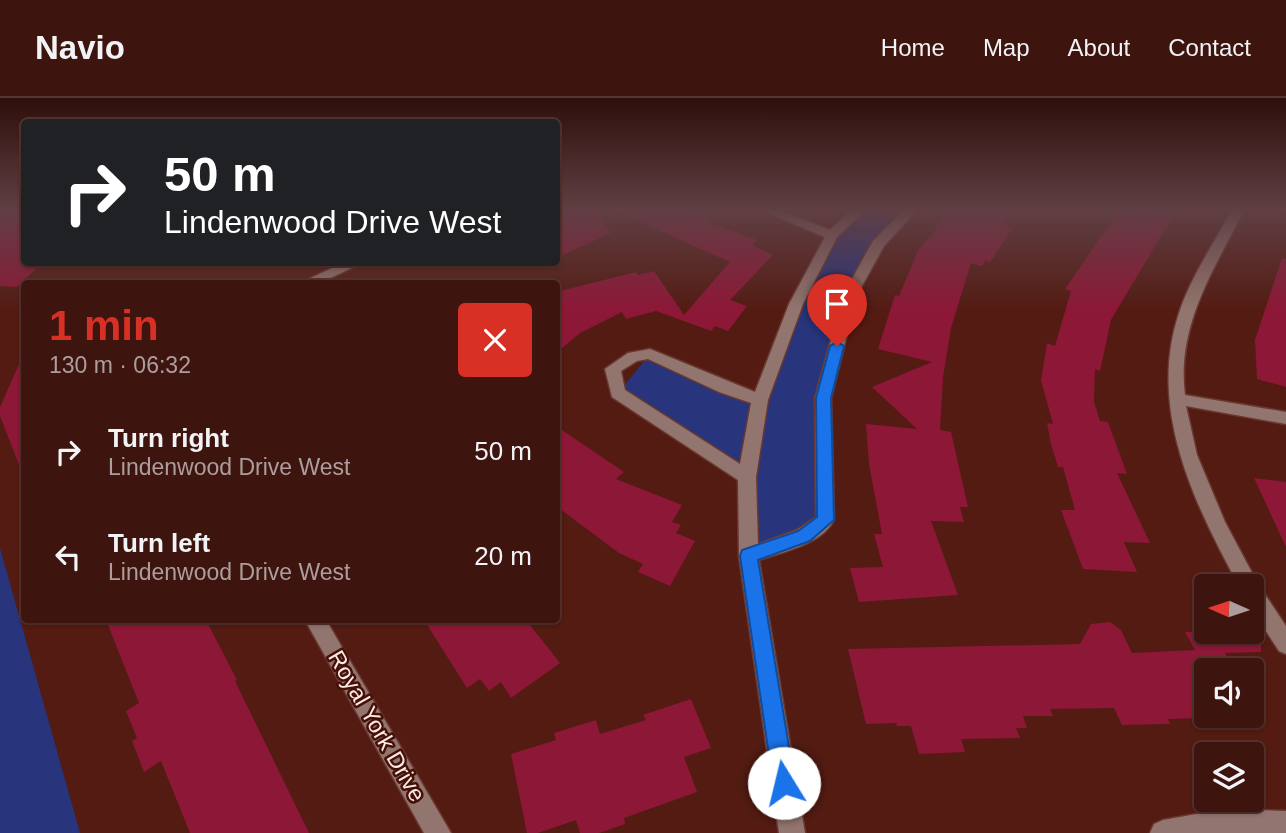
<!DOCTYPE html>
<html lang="en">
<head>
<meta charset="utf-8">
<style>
  :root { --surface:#3e140e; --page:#451d17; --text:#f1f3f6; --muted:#ad9e9e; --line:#57332e; --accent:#d93025 }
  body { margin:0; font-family:Arial,sans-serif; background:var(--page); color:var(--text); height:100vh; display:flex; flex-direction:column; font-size:26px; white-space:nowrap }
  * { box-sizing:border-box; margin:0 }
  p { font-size:23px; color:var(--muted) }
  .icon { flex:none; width:38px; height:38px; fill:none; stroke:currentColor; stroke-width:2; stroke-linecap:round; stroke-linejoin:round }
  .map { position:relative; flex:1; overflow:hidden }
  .panel { position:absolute; left:21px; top:182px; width:539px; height:343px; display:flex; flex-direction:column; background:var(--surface); border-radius:7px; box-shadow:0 2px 5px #0004,0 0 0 2px var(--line) }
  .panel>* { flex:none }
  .banner { position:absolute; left:21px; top:21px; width:539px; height:147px; border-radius:7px; box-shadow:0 2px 5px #0004,0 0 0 2px var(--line); background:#202124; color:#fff; overflow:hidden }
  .needle { width:46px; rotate:273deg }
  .tools { position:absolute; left:1194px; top:476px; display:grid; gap:14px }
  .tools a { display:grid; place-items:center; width:70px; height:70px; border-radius:7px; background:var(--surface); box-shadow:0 2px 5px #0004,0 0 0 2px var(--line); font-size:35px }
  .pin { position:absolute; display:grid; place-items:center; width:60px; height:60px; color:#fff; margin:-72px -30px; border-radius:50% 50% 50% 0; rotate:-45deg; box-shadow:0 0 7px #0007 }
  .pin .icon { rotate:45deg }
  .me { position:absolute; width:77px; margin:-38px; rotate:351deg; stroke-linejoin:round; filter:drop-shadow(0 0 5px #0008) }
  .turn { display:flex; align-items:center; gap:24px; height:147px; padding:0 28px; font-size:32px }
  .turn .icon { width:91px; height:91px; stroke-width:2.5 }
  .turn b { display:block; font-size:49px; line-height:60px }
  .round { display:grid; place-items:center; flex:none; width:74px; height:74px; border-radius:7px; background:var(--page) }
  .overview { display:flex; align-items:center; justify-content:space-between; height:119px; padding:0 28px }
  h1 { font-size:42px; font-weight:600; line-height:52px; color:var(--accent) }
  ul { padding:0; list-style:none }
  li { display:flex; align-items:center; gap:21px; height:105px; padding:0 28px }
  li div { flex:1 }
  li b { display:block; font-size:26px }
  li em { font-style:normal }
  header { display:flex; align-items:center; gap:42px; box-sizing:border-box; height:98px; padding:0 35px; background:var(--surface); border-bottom:2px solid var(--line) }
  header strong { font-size:33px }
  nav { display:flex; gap:38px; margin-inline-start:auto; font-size:24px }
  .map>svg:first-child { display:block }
</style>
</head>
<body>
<header>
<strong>Navio</strong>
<nav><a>Home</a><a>Map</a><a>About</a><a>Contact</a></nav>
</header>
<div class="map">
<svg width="1286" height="735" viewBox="0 0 1286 735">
  <rect width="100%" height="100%" fill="#531b12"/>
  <path fill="#28347b" d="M862,110h51l-35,36 -28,51 -27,103 2,122 -76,36 -2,-79 -129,-84 32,-39 110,46 72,-165z
    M0,450l80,285h-80z"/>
  <path fill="#8d1737" d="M0,110h24v54h19l-26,25 -17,-1z
    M574,110h21l16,25 -55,25v-42z
    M609,110h76l28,12 -4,3 48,17 -5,5 21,10 -43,45 17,6 -19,25 -13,-5 -4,5 -55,-20 -30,8 -4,-7 -42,21 -24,20v-61l80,-20 2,3 16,-4 30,44 46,-53z
    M946,110h64l-7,8 6,2 -5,7 9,3 -23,34 -5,-2 -3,6 -11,-3 -20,65 -8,49 -3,53 11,2 17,75h-8l4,15 -33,-1 27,74 -99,7 -9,-34 33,-1 -9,-33h8l-13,-70 -3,-40 51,5 -45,-42 60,-25 -54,-13 17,-54 4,1 19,-46 16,-18z
    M1124,110h32l18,6 -63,106 -11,51 -5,-2 -1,33 6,19 8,1 19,52 -10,-1 33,70 -26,-1 13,30 -54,-3 -22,-59h14l-12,-43h-5l-7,-23 -4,-21 6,1 -12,-44 6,-37 8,3 16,-55 -6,-2 52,-76 3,1z
    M1282,160l4,1v128l-29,-8 -2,-39z
    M24,255v122h-1l-23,-59v-9z
    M556,328l68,46 -8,7 66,26 -10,17 9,3 -5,8 19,8 -25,45 -32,-14 5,-8 -24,-11 -63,-47z
    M1254,380l32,4v65z
    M106,522h100l31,60 -2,1 74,152h-119l-29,-72 -17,11 -12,-31 5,-3 -11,-27 13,-8z
    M424,522h102l34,43 -49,35 -10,-16 -12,9 -9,-12 -13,9z
    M1110,524l11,8 11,23 63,-3 -10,-18h76v20l-36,1 10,17 -29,-1v49l-38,1 2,5 -48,1 -8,-17 -64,1 3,7h-30l4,12h-11l4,10 -59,1 4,13 -46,2 -8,-28h-14l-1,-3 -30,1 -18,-75 232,-5 11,-20z
    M691,601l20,49 -27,9 13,35 -73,26 1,6 -26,9h-19l-4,-13 -38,13h-11l-16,-79 45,-14 -2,-7 42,-13 4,14 46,-14 -3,-5z"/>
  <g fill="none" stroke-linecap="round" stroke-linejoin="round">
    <defs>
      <path id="minor" d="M756,110h18l56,22 24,-22h14l-31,29 -34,67 -35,96 -12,77 2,67 39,-14 19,-13 -1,-119 28,-103 30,-54 33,-33h13l-35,38 -27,49 -26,103 3,122c-12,24 -51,32 -75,40l46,273h-26l-40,-277 -1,-76 -126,-83 -7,-28 23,-16 22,-4 105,43 34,-88 36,-67zM648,261l71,33 32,11 -11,61 -115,-74 -4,-19 16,-10z
        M1233,110h12c-30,60 -69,117 -60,187l101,17v12l-100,-18 11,49 28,67 33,62 28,42v28l-7,-3 -28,-43v-22h-12c-45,-83 -92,-178 -60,-273 12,-37 36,-71 54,-105z
        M345,164h19l-46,22h-20z
        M305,522h21l125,213h-27z
        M1225,711l61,2v22h-136l4,-9 9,-4z"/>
    </defs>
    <use href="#minor" stroke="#6a3830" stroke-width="3"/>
    <use href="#minor" fill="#92756e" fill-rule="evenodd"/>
  </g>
  <linearGradient id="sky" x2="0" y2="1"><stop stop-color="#2e0f0a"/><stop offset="0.52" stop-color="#603f44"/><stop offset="1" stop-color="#603f44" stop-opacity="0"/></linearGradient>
  <rect width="1286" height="213" fill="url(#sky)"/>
  <path fill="#1a73e8" stroke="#114b97" stroke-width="2" d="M837,244l7,4 -13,52 3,122 -24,21 -52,19 37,223 -3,7 -8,4 -8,-4 -3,-7 -33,-227 2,-6 56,-19 19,-14 -1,-119 14,-52z"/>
  <g text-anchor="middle" stroke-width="5" stroke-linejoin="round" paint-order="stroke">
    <g font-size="23" fill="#faebe8" stroke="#471007">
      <text transform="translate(377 628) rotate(60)" y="8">Royal York Drive</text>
    </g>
  </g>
</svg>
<div class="tools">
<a><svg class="needle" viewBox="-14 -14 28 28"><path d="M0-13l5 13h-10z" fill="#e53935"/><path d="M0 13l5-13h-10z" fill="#ad9e9e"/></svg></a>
<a><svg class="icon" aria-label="sound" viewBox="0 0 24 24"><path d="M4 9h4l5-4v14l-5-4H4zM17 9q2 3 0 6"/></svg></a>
<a><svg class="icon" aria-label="layers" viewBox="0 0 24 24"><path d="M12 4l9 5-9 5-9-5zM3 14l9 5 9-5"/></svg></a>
</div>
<div class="pin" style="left:837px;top:248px;background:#d93025"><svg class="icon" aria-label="arrive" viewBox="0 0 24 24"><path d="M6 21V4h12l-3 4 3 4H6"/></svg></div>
<svg class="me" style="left:784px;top:685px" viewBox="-20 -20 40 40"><circle r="19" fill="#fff"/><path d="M0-13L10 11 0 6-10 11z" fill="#1a73e8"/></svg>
<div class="banner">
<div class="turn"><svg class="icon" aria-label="right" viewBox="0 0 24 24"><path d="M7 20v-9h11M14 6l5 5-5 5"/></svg><div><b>50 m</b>Lindenwood Drive West</div></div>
</div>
<section class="panel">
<div class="overview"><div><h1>1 min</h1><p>130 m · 06:32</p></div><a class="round" style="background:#d93025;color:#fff"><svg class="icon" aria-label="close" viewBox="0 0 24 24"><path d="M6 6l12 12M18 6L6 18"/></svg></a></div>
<ul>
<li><svg class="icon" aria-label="right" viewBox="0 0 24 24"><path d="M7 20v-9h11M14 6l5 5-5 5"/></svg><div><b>Turn right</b><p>Lindenwood Drive West</p></div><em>50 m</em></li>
<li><svg class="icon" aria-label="left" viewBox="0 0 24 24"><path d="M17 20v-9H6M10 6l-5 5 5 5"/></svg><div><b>Turn left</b><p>Lindenwood Drive West</p></div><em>20 m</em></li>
</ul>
</section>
</div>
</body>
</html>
